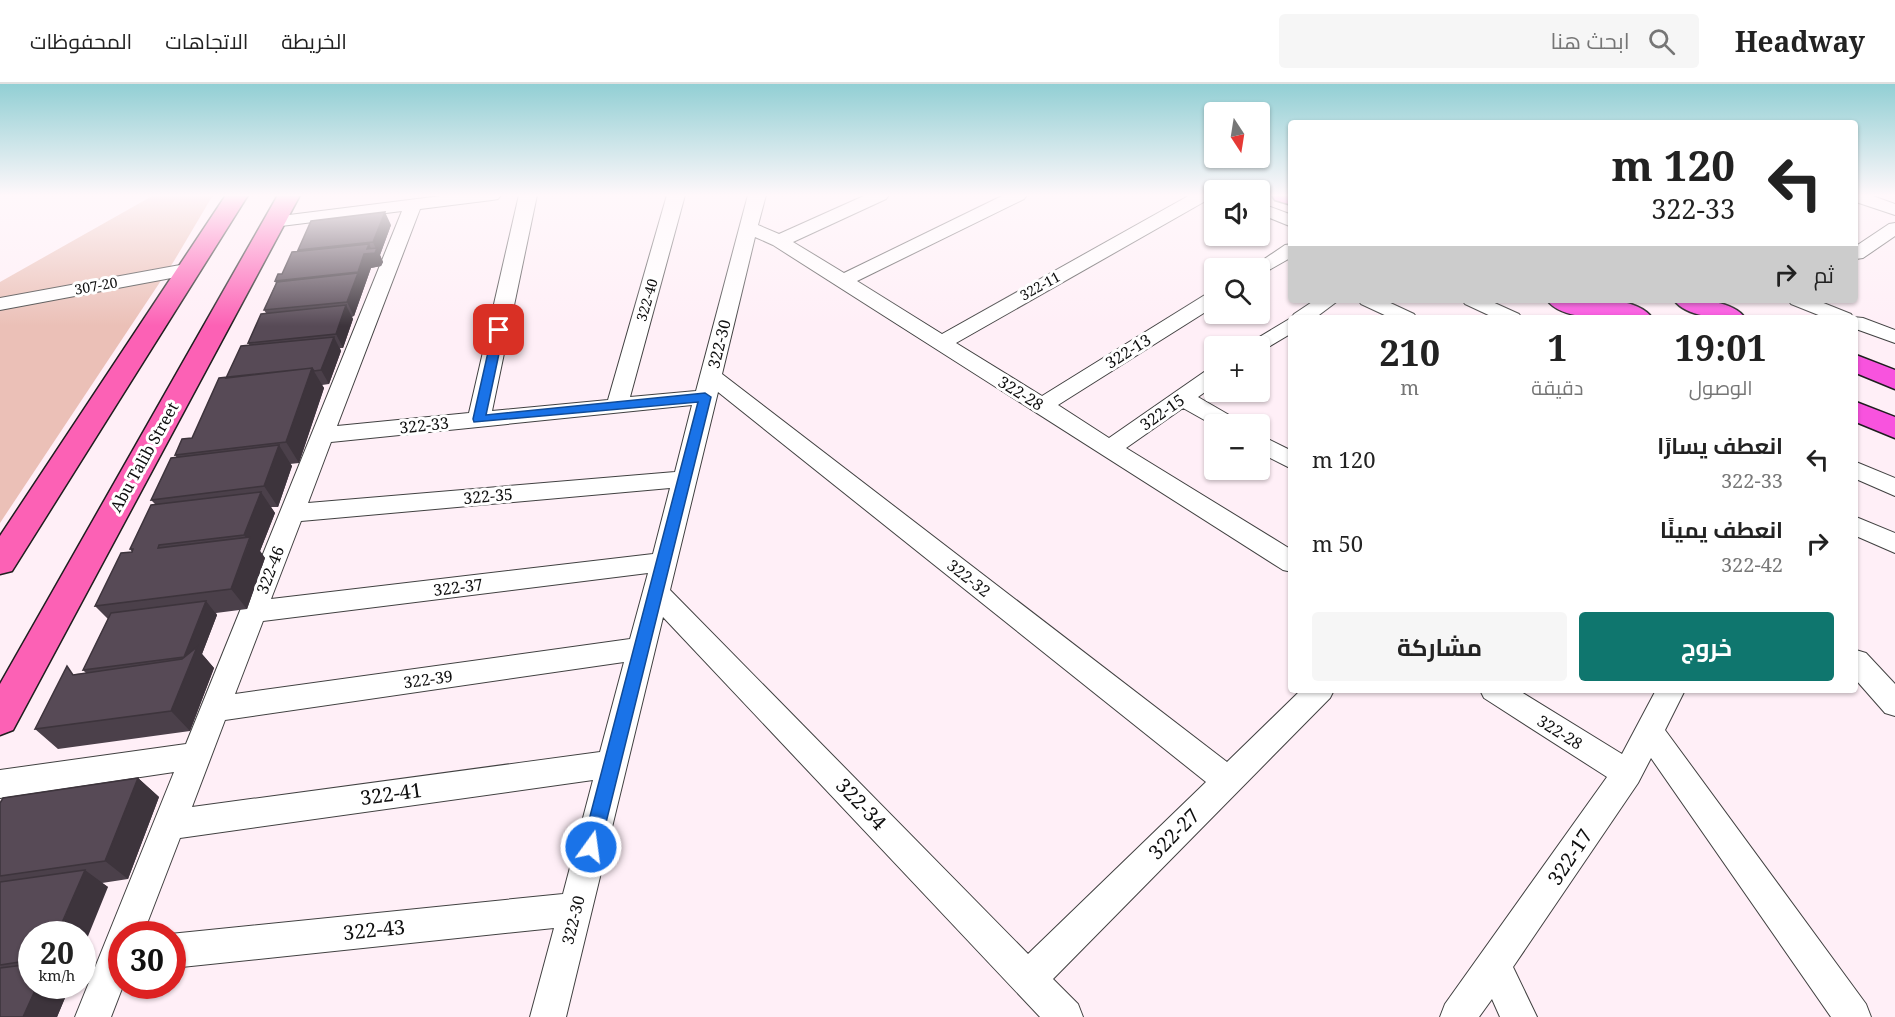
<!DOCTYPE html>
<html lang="ar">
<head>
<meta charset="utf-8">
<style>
  :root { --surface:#fff; --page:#f6f6f6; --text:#222; --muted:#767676; --line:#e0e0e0; --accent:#0f766e }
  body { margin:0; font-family:"Noto Serif",Cairo,serif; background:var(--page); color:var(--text); direction:rtl; height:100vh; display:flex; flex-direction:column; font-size:22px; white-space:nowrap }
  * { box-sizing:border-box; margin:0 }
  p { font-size:20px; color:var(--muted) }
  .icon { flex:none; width:33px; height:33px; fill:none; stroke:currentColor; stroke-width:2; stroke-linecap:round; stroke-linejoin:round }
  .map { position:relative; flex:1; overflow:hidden; direction:ltr }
  .sheet { position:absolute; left:1288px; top:231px; width:570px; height:378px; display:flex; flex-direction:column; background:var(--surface); border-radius:6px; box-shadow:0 2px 4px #0004; direction:rtl }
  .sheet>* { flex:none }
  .guide { position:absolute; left:1288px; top:36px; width:570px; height:183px; border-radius:6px; box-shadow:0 2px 4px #0004; direction:rtl; background:#fff; color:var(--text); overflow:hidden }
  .needle { width:39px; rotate:168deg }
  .tools { position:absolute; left:1204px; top:18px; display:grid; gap:12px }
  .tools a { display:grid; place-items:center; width:66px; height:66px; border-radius:6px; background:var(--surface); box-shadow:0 2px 4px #0004; font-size:30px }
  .speed { position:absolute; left:18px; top:837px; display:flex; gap:12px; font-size:30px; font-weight:700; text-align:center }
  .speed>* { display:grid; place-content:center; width:78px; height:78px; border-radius:50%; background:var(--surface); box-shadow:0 2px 4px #0004; line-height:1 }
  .speed small { font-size:15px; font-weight:400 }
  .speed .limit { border:9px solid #d22; background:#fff; color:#111 }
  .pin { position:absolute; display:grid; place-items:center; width:51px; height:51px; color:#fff; margin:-26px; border-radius:12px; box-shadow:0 3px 9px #0006 }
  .me { position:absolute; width:66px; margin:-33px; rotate:14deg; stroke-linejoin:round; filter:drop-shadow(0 0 4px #0008) }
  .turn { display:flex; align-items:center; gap:21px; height:126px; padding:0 24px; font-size:27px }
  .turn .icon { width:78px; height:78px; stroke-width:2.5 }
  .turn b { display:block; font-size:42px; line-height:51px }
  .then { display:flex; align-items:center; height:57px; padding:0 24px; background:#0003; gap:12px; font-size:22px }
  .eta { display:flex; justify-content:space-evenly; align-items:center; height:102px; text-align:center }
  .eta b { font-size:36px; font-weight:700; line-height:42px }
  .button { display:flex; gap:12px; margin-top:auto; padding:12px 24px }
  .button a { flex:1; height:69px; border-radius:6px; background:var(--accent); color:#fff; font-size:24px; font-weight:700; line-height:69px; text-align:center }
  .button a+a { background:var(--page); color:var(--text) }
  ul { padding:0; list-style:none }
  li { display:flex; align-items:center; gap:18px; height:84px; padding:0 24px }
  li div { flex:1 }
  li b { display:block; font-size:22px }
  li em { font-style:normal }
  header { display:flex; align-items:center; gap:36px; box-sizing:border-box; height:84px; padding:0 30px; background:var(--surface); border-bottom:2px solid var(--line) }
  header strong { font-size:28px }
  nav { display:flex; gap:33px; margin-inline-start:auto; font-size:21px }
  .search { width:420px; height:54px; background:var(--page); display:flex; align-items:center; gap:15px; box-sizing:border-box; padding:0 21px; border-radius:6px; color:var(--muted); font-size:22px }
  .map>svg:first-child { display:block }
</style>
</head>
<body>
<header>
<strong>Headway</strong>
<div class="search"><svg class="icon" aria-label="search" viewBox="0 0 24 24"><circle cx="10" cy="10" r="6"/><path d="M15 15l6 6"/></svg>ابحث هنا</div>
<nav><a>الخريطة</a><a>الاتجاهات</a><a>المحفوظات</a></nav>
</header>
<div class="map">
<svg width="1895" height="933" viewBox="0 0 1895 933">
  <rect width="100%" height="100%" fill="#ffeff7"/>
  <path fill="#ebc0b7" d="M154,111h59l-39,66 -174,262v-241z"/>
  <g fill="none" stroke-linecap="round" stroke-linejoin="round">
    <defs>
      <path id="minor" d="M449,111h52l-3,4 -6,1 -72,9 -83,217 132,-13 50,-218h18l-45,216 116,-11 59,-205h18l-55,202 66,-6 52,-196h18l-8,30 21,9 87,-39h23l-3,4 -93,43 51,31 160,-78h23l-3,4 -167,82 85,53 248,-139h22l-3,4 -253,144 86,53 166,-103 7,-2v15l-157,99 51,33 98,-68 8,-2v17l-17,12 38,22 3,5 -24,2 -32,-18 -57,40 166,102v22l-9,-2 -510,-325 -18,-8 -33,137 505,388 74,-72h33l-4,8 -277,281 25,25 5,13h-43l-377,-400 -97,400h-36l24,-89 -382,40v-34h-2l393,-40 30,-114 -413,58 -37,96h-21v52h1l-12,31h-36l99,-245 -174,26v-28l186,-26 216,-533 -129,16 -6,-1 -3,-4 3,-4 6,-1zM718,308l488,390 -178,172 -358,-364zM692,321l-17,67 -367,31 23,-61zM670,404l-17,66 -382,45 30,-78zM648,489l-18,66 -395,55 28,-73zM624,578l-24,90 -408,55 33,-87z
        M1856,111h14l25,9v11l-39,-13z
        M1260,119l32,12v12l-32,-13z
        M1895,139v13l-32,22 -7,1v-13l33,-22z
        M1292,160v13l-32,18v-7h-9l34,-23z
        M191,179l7,2 2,4 -2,4 -198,37v-12z
        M1315,216h24l-24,18h-23v15l-32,19v-6h-12l3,-4 40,-24 3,-4z
        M1358,216h26l30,14 3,4h-26l-30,-14z
        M1462,216h26l31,14 3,4h-27l-30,-14z
        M1788,216h28l35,14 2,3 10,1 32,12v13l-39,-14v-11h-30l-35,-14z
        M1260,351l32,16v18l-32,-16z
        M1856,378l39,16v18l-39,-17z
        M1856,433l39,16v20l-39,-17z
        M1856,566l10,3 29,31v32l-10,-3 -29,-33z
        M1480,606h38l104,64 34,-64h29l-20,40 201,274 5,13h-40l-180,-259 -13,25 -125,184 24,50h-37l-8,-18 -13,18h-39l5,-13 162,-227 -123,-79z"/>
      <path id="primary" d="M226,111h22l-236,376 -12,3v-38z
        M278,111h22l-287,535 -13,5v-51z"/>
      <path id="motorway" d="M1272,111h20v10l-17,-5z
        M1547,216c27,0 88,-7 105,18 -26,0 -88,6 -105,-18z
        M1674,216c21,0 58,-1 71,18 -21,0 -57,1 -71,-18z
        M1856,271l39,15v19l-39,-16z
        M1856,318l39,15v21l-39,-16z"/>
    </defs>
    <use href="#minor" stroke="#414141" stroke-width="2"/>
    <use href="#primary" stroke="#1f1f1f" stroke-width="3"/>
    <use href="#motorway" stroke="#1f1f1f" stroke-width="3"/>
    <use href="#minor" fill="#fff" fill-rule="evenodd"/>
    <use href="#primary" fill="#fc61b5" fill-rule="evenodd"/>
    <use href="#motorway" fill="#f853de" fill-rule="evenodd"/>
  </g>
  <path fill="#4b404a" d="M391,141l-11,30 3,7 -2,4 -10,2 -17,48 -2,1 1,2 -10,29h-3l1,3 -12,33 -7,1 2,3 -25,75 -9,1 2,2 -14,41h-7l4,6 -15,38 5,7 -18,51 -31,4 1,2 -15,39 12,14 -24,63 -132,18 -23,-20 41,-55 10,-1 -3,-3 25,-51 -13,-13 37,-54 -2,-3 25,-45 -4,-4 26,-42 -2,-3 17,-17 34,-60 24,-32 -2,-3 18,-30 -2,-3 12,-27 -1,-2 7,-7 16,-23v-1z
    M138,694l21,19 -31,82 -26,4 6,4 -76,47v52h38l-13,31h-57v-214z"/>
  <path fill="#3d343c" d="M385,128l6,13 -11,30 3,7 -2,4 -10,2 -17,48 -7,-14 -65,-8 -7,-13 89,-27 5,-10 4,9 3,-4 -3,-7z
    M346,221l7,14 -10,29 -7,-14z
    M334,253l7,14 -12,33 -8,-14z
    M312,284l12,20 -25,75 -13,-21z
    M279,361l13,21 -14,41 -14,-21z
    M261,408l14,21 -15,38 5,7 -18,51 -16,-20 18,-47 -5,-7z
    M206,517l11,14 -15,39 12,14 -24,63 -19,-20 19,-47 -6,-7z
    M138,694l21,19 -31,82 -23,-18z
    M85,786l23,17 -26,64v-17h-25z
    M37,902h33l-13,31h-34z"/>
  <path fill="#574a56" stroke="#3d343c" stroke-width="1.5" d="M385,128l-12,30 -75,8 13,-29z
    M369,160l-2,5 10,-1 -2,5 -11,1 -6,18 -83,9 3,-7h4l10,-22z
    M358,189l-11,29 -83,8 13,-28z
    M346,221l-10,29 -88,9 13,-29z
    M334,253l-13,33 -7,1 -2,-3 -86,10 15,-32z
    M312,284l-26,74 -111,13 7,-16 10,-1 27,-60z
    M279,361l-15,41 -113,14 20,-42z
    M261,408l-17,43 -85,10 -1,3 92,-11 -19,52 -136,17 26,-53 11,-1 1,-3h-3l21,-44z
    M206,517l-22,56 -101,13 28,-57z
    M197,563l-26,64 -136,18 32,-63 6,9 109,-16z
    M138,694l-33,83 -105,15v-73l3,-5z
    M85,786l-28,64h-25v26l-32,5v-83z
    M32,880v22h5l-14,31h-23v-49z"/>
  <linearGradient id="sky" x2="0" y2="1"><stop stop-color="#92cfd4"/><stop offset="0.46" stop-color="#fff8fb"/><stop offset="1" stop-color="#fff8fb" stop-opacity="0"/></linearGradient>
  <rect width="1895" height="242" fill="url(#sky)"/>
  <path fill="#1a73e8" stroke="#114b97" stroke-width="1.5" d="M499,242l5,4 -18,85 219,-22 6,4 -111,450 -3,5 -6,3 -6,-3 -3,-5 116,-445 -224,20 -1,-3 20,-89z"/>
  <g text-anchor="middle" stroke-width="6" stroke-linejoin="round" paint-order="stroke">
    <g font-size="14" fill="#0e0e0e" stroke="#fff">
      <text transform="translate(96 202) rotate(-10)" y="5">307-20</text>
      <text transform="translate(1040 202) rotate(-29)" y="5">322-11</text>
      <text transform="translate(647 216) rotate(-74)" y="5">322-40</text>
    </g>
    <g font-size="16" fill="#0e0e0e" stroke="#fff">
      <text transform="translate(719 260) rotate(-76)" y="6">322-30</text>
      <text transform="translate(1128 267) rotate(-32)" y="6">322-13</text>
      <text transform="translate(1021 309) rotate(32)" y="6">322-28</text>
      <text transform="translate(1162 328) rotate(-35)" y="6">322-15</text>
      <text transform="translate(424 341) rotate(-6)" y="6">322-33</text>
      <text transform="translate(144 373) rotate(-61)" y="6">Abu Talib Street</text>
      <text transform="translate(488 412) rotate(-5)" y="6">322-35</text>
      <text transform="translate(270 486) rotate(-69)" y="6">322-46</text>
      <text transform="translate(969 494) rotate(38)" y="6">322-32</text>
      <text transform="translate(458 503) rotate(-7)" y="6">322-37</text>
      <text transform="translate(428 595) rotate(-8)" y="6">322-39</text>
      <text transform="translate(1560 648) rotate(32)" y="6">322-28</text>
      <text transform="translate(573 836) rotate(-76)" y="6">322-30</text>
    </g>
    <g font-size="20" fill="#0e0e0e" stroke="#fff">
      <text transform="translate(391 710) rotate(-8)" y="7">322-41</text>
      <text transform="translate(861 720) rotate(46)" y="7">322-34</text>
      <text transform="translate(1174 750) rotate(-45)" y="7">322-27</text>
      <text transform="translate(1570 773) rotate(-56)" y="7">322-17</text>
      <text transform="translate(374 846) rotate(-6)" y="7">322-43</text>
    </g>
  </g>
</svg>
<div class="tools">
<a><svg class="needle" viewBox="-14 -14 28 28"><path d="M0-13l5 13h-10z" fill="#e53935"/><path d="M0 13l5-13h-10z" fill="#767676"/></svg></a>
<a><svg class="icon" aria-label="sound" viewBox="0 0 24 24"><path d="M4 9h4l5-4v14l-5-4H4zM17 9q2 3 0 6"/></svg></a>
<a><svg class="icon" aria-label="search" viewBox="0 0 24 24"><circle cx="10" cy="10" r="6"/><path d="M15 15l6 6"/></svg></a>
<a>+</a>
<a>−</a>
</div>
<div class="speed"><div>20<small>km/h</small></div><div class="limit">30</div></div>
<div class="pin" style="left:499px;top:246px;background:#d93025"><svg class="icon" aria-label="arrive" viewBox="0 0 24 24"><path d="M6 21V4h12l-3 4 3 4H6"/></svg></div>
<svg class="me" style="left:591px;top:763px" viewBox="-20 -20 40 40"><circle r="17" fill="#1a73e8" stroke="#fff" stroke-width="3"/><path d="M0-11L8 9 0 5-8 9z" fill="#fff"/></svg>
<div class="guide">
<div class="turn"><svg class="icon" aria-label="left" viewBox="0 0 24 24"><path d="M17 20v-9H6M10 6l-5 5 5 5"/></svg><div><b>120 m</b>322-33</div></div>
<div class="then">ثم<svg class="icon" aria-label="right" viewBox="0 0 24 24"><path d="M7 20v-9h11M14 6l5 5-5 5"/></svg></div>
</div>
<section class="sheet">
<div class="eta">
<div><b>19:01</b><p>الوصول</p></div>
<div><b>1</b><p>دقيقة</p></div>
<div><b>210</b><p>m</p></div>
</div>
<ul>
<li><svg class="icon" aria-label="left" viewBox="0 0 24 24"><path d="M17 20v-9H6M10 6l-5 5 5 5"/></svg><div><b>انعطف يسارًا</b><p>322-33</p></div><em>120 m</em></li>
<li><svg class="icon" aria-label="right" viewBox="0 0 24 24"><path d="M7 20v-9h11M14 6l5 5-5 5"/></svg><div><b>انعطف يمينًا</b><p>322-42</p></div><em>50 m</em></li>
</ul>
<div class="button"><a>خروج</a><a>مشاركة</a></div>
</section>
</div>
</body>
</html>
